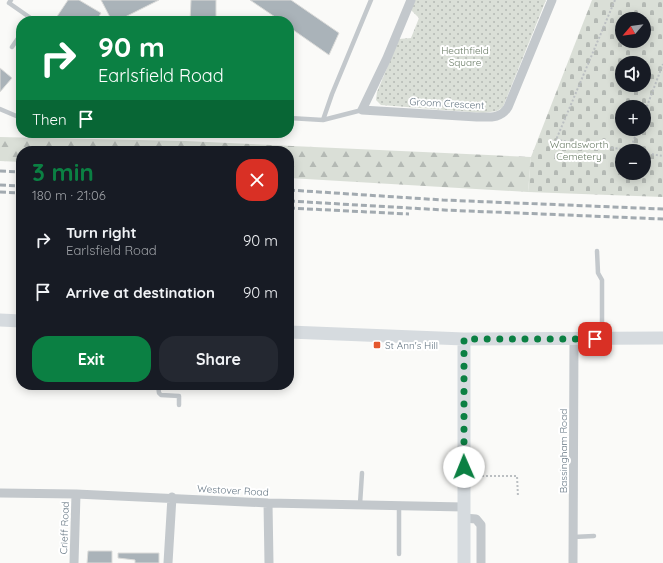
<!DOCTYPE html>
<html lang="en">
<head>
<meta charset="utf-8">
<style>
  :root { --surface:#171b24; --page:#242831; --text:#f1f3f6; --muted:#9ea1a6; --accent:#0b8043 }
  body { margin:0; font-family:Quicksand,sans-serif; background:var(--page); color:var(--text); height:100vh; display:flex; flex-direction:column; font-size:15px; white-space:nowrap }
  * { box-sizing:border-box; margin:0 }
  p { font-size:13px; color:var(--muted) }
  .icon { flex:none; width:22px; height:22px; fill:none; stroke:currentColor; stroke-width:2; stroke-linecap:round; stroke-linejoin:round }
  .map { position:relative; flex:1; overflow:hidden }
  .sheet { position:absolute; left:16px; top:146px; width:278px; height:244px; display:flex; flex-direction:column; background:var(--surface); border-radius:16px; box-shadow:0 2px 10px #0003 }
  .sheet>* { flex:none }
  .banner { position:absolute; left:16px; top:16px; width:278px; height:122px; border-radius:16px; box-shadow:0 2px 10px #0003; background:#0b8043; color:#fff; overflow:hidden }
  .needle { width:26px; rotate:241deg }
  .controls { position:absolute; left:615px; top:12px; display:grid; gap:8px }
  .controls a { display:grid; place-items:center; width:36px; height:36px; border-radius:50%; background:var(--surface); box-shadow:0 2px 10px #0003; font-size:20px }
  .pin { position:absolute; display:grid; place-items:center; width:34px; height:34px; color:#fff; margin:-17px; border-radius:8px; box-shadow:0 2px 6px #0006 }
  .me { position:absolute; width:44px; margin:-22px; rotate:359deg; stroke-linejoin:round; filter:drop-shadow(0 0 3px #0008) }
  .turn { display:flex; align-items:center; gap:14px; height:84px; padding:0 16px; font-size:18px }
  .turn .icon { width:52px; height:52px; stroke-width:2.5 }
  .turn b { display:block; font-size:28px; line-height:34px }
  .then { display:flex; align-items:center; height:38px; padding:0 16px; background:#0003; gap:8px; font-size:15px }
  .round { display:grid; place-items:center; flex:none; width:42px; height:42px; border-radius:16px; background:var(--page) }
  .headline { display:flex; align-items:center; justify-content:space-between; height:68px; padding:0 16px }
  h1 { font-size:24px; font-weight:700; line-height:30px; color:var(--accent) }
  .button { display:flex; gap:8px; margin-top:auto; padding:8px 16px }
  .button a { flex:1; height:46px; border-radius:16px; background:var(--accent); color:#fff; font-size:16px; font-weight:700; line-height:46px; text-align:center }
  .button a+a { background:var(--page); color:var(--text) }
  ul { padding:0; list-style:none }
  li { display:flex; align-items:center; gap:12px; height:52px; padding:0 16px }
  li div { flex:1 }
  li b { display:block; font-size:15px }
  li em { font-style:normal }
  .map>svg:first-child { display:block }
</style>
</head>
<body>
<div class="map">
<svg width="663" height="563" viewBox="0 0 663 563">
  <defs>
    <pattern id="forest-firs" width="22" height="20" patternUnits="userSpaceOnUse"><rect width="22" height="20" fill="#dadfd7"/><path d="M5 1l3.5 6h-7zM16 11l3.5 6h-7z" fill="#b4b9b4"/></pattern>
    <pattern id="cemetery-stones" width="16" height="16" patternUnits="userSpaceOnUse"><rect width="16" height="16" fill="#dadfd7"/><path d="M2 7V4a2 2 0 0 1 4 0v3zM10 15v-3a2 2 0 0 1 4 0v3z" fill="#b4b9b4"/></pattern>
    <pattern id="park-dots" width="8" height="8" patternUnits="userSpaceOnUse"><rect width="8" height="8" fill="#dadfd7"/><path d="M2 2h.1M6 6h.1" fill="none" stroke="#b4b9b4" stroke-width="1.8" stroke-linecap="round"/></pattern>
  </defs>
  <rect width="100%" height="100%" fill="#fafaf8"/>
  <path fill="url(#forest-firs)" d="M0,137l185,4 346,16 -3,35 -239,-14v-27h-268v11l-21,-1z"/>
  <path fill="url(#cemetery-stones)" fill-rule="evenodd" d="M592,0h71v197l-135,-5 3,-35zM622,19h22v22h-22zM622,63h22v22h-22zM622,107h22v22h-22zM622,151h22v22h-22z"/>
  <path fill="url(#park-dots)" d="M415,0h131l-43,107 -6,4 -14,2 -102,-8 -5,-5 1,-8 22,-53 12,-1 8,-20 -8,-8z"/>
  <path fill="#aab3b9" stroke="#dcdcda" d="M68,0h11l22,13 -5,8h-13l-6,-4 -2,4h-21z
    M101,0h58l-42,21h-5z
    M191,0h25v21h-26z
    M250,0h41l48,33 -10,22 -40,-28v-6h-8z
    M0,68l12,10 -12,14z
    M88,551h24v12h-25z
    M118,553h41v10h-24v-3l-17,-2z"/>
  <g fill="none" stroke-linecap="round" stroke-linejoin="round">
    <path stroke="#bbbfc2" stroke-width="2" stroke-dasharray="2 2" stroke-linecap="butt" d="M615,0l-59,140 79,11
      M644,114l19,-50
      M630,150l8,-21
      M644,153l19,3
      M474,476h43l1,21"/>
    <path stroke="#c3c8cc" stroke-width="4.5" d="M11,0l-2,3 23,16 -2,2
      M12,47l9,-13
      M0,109l21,9
      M289,118l34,2 39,-10
      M323,120l9,-26 39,-94
      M597,251l1,22 4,7v57
      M158,385l1,8 2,2 18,1v9
      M360,504l2,-31
      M399,506v48
      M573,537l21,-1"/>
    <path stroke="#c3c8cc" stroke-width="9" d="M411,0l-24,58 -25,52 115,7c12,0 24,2 31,-10l44,-107
      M0,493l76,1 192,9 196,4
      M268,503l1,60
      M464,518l12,1 5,6v38
      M74,563l2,-69
      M168,563l4,-66
      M573,563l1,-224"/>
    <path stroke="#d6dbdf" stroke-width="13" d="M0,320l21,1
      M289,332l175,7 199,-1
      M464,563v-224"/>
    <path stroke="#a2aab0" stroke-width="3" stroke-dasharray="6 3" stroke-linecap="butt" d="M0,171l21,1
      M0,185l21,1
      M289,190l154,10 220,9
      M0,192l21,1
      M289,201l155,9 219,9
      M289,208l120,6"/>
  </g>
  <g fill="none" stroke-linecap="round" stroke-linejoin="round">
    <path stroke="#0b8043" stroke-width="7" stroke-dasharray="0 12.6" d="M464,467v-128h131"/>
  </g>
  <rect fill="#e4572e" stroke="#fff" stroke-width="1.5" x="373" y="341" width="8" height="8" rx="2"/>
  <g text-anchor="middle" stroke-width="4" stroke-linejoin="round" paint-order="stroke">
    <g font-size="10" fill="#687a64" stroke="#fff">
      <text x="465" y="54">Heathfield<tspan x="465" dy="12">Square</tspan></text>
      <text x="579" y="148">Wandsworth<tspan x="579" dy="12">Cemetery</tspan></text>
    </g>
    <g font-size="10" fill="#657683" stroke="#fff">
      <text transform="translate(447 103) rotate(3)" y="4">Groom Crescent</text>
      <text transform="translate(563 451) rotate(-90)" y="4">Bassingham Road</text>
      <text transform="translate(233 490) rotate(3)" y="4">Westover Road</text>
      <text transform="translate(64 528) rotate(-88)" y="4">Crieff Road</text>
    </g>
    <g font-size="10" fill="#657683" stroke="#fff" text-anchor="start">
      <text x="385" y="349">St Ann's Hill</text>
    </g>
  </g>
</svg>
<div class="controls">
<a><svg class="needle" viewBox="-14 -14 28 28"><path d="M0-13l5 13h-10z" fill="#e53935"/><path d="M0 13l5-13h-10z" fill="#9ea1a6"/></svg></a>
<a><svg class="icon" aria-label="sound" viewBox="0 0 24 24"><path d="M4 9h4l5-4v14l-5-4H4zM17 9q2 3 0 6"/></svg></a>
<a>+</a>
<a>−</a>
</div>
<div class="pin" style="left:595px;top:339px;background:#d93025"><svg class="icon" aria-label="arrive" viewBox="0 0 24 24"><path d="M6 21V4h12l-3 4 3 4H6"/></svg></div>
<svg class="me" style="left:464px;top:467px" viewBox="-20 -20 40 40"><circle r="19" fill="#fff"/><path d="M0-13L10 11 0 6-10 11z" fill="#0b8043"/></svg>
<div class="banner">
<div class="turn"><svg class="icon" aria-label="right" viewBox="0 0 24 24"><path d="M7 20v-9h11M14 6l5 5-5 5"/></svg><div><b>90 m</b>Earlsfield Road</div></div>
<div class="then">Then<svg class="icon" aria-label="arrive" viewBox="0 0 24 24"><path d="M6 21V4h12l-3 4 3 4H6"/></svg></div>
</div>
<section class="sheet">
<div class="headline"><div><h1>3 min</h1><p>180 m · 21:06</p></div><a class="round" style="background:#d93025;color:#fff"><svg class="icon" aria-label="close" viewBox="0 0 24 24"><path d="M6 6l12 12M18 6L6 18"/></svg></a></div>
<ul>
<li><svg class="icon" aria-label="right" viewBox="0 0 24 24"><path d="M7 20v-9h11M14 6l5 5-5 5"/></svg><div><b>Turn right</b><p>Earlsfield Road</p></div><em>90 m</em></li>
<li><svg class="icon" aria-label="arrive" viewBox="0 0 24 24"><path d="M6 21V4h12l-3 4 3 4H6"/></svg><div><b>Arrive at destination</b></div><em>90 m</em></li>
</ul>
<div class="button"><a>Exit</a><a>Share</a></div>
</section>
</div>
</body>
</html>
